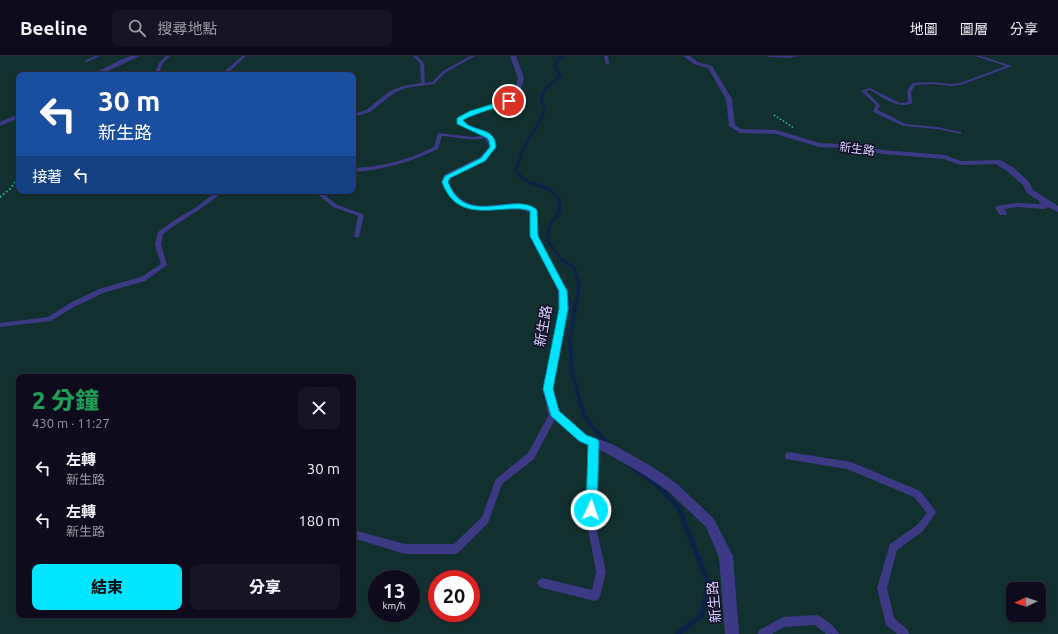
<!DOCTYPE html>
<html lang="zh-TW">
<head>
<meta charset="utf-8">
<style>
  :root { --surface:#0e0b1c; --page:#171425; --text:#f1f3f6; --muted:#9b9ba3; --line:#2e2b3b; --accent:#00e5ff }
  body { margin:0; font-family:Ubuntu,"Noto Sans TC",sans-serif; background:var(--page); color:var(--text); height:100vh; display:flex; flex-direction:column; font-size:15px; white-space:nowrap }
  * { box-sizing:border-box; margin:0 }
  p { font-size:13px; color:var(--muted) }
  .icon { flex:none; width:22px; height:22px; fill:none; stroke:currentColor; stroke-width:2; stroke-linecap:round; stroke-linejoin:round }
  .map { position:relative; flex:1; overflow:hidden }
  .panel { position:absolute; left:16px; top:318px; width:340px; height:244px; display:flex; flex-direction:column; background:var(--surface); border-radius:8px; box-shadow:0 1px 3px #0004,0 0 0 1px var(--line) }
  .panel>* { flex:none }
  .top-card { position:absolute; left:16px; top:16px; width:340px; height:122px; border-radius:8px; box-shadow:0 1px 3px #0004,0 0 0 1px var(--line); background:#1a4fa0; color:#fff; overflow:hidden }
  .needle { width:26px; rotate:266deg }
  .controls { position:absolute; left:1006px; top:526px; display:grid; gap:8px }
  .controls a { display:grid; place-items:center; width:40px; height:40px; border-radius:8px; background:var(--surface); box-shadow:0 1px 3px #0004,0 0 0 1px var(--line); font-size:20px }
  .speed { position:absolute; left:368px; top:514px; display:flex; gap:8px; font-size:20px; font-weight:700; text-align:center }
  .speed>* { display:grid; place-content:center; width:52px; height:52px; border-radius:50%; background:var(--surface); box-shadow:0 1px 3px #0004,0 0 0 1px var(--line); line-height:1 }
  .speed small { font-size:10px; font-weight:400 }
  .speed .limit { border:6px solid #d22; background:#fff; color:#111 }
  .pin { position:absolute; display:grid; place-items:center; width:34px; height:34px; color:#fff; margin:-17px; border:2px solid #fff; border-radius:50%; box-shadow:0 1px 4px #0007 }
  .me { position:absolute; width:44px; margin:-22px; rotate:3deg; stroke-linejoin:round; filter:drop-shadow(0 0 3px #0008) }
  .turn { display:flex; align-items:center; gap:14px; height:84px; padding:0 16px; font-size:18px }
  .turn .icon { width:52px; height:52px; stroke-width:2.5 }
  .turn b { display:block; font-size:28px; line-height:34px }
  .then { display:flex; align-items:center; height:38px; padding:0 16px; background:#0003; gap:8px; font-size:15px }
  .round { display:grid; place-items:center; flex:none; width:42px; height:42px; border-radius:8px; background:var(--page) }
  .head { display:flex; align-items:center; justify-content:space-between; height:68px; padding:0 16px }
  h1 { font-size:24px; font-weight:800; line-height:30px; color:#1e9e55 }
  .button { display:flex; gap:8px; margin-top:auto; padding:8px 16px }
  .button a { flex:1; height:46px; border-radius:8px; background:var(--accent); color:#111; font-size:16px; font-weight:800; line-height:46px; text-align:center }
  .button a+a { background:var(--page); color:var(--text) }
  ul { padding:0; list-style:none }
  li { display:flex; align-items:center; gap:12px; height:52px; padding:0 16px }
  li div { flex:1 }
  li b { display:block; font-size:15px }
  li em { font-style:normal }
  header { display:flex; align-items:center; gap:24px; box-sizing:border-box; height:56px; padding:0 20px; background:var(--surface); border-bottom:1px solid var(--line) }
  header strong { font-size:19px }
  nav { display:flex; gap:22px; margin-inline-start:auto; font-size:14px }
  .search { width:280px; height:36px; background:var(--page); display:flex; align-items:center; gap:10px; box-sizing:border-box; padding:0 14px; border-radius:8px; color:var(--muted); font-size:15px }
  .map>svg:first-child { display:block }
</style>
</head>
<body>
<header>
<strong>Beeline</strong>
<div class="search"><svg class="icon" aria-label="search" viewBox="0 0 24 24"><circle cx="10" cy="10" r="6"/><path d="M15 15l6 6"/></svg>搜尋地點</div>
<nav><a>地圖</a><a>圖層</a><a>分享</a></nav>
</header>
<div class="map">
<svg width="1058" height="578" viewBox="0 0 1058 578">
  <rect width="100%" height="100%" fill="#130f26"/>
  <path fill="#12302f" fill-rule="evenodd" d="M0,0h1058v578h-1058zM19,19h334v116h-334zM19,321h334v238h-334zM377,523h34v34h-34zM437,523h34v34h-34zM1013,533h26v26h-26z"/>
  <g fill="none" stroke-linecap="round" stroke-linejoin="round">
    <path stroke="#0c2248" stroke-width="2.5" d="M521,99c6,-17 18,-29 24,-45l-3,-7v-9l5,-7 14,-11 -6,-9 3,-8 4,-3"/>
    <path stroke="#0c2248" stroke-width="3" d="M521,98l-5,17 10,10 23,8 10,9 1,13 -10,14 -3,15 13,18 14,10 3,11"/>
    <path stroke="#0c2248" stroke-width="4" d="M577,222l2,8 -9,52 2,34 12,44 16,20"/>
    <path stroke="#0c2248" stroke-width="5" d="M600,379l8,10
      M626,406l31,23 22,23 29,75 -6,32 -24,19"/>
    <path stroke="#2fb8b0" stroke-width="1.5" stroke-dasharray="1.5 2" stroke-linecap="butt" d="M774,59l20,13"/>
    <path stroke="#2fb8b0" stroke-width="2" stroke-dasharray="1.5 2.5" stroke-linecap="butt" d="M0,141l10,-8 6,-8"/>
    <path fill="#3d3a85" fill-rule="evenodd" d="M95,0h5l-13,6 -3,-1z
      M166,0h4l-7,7 -5,12h-4l5,-12z
      M242,0h4l-16,15 6,4h-5l-5,-3v-2z
      M413,0h4l7,7 1,20 7,-1 11,-11 27,-15h5l-30,17 -11,11 -28,4 -12,5 -24,19 -17,5v-3l13,-4 24,-19 13,-5 18,-3 -1,-20z
      M604,0h4l1,9 -3,-1z
      M767,0h30l-7,2 -21,-1z
      M975,0h6l31,10 -51,19 -10,1 -19,-2 -17,1 -4,7 1,11c-14,7 -30,-6 -42,-13l-4,1 14,14 -2,5 28,14 31,3 24,5v2l-24,-5 -34,-3 -30,-14v-1l3,-6 -15,-14 9,-3 30,15 8,-1 -1,-10 5,-9 20,-1 19,2 9,-1 46,-17z
      M438,77l35,4 16,-2 2,1c-13,7 -34,1 -49,0l-4,13c-27,13 -55,21 -85,23v-4c29,-1 55,-8 81,-21z
      M217,135h6c-17,17 -41,28 -60,43l-2,11 6,20 -22,16 -42,12 -29,14 -23,14 -51,6v-4l48,-6 22,-14 29,-14 42,-12 20,-13 -6,-19 3,-13 18,-13 19,-11z
      M314,135h6l17,14 26,9 1,1 -5,22 -2,1 -3,-2 4,-20 -25,-9z
      M554,354l3,1 1,2 -24,46 -32,25 -14,39 -29,29 -3,2h-51l-52,-16v-8l52,14h49l28,-27 14,-38 32,-26 23,-42z
      M594,383l3,1 1,2 -3,80 11,50 -6,24 -2,3 -3,2 -53,-13 -3,-2 -2,-3 2,-3 3,-2 50,12 4,-18 -9,-50 3,-80 1,-2z
      M789,396l62,10 69,29 15,19 1,3 -13,18 -26,19 -10,38 7,30 14,12 1,4h-12l-11,-9 -9,-37 13,-44 27,-19 10,-12 -13,-16 -67,-28 -61,-10 -1,-3 1,-3z
      M817,559c7,3 19,12 22,19h-13l-11,-9 -31,2 -12,7h-14l1,-4 24,-13z"/>
    <path fill="#3d3a85" fill-rule="evenodd" d="M131,0h9l-41,19h-8l29,-15z
      M510,0h6l8,22 -5,19 -20,10 -25,7 -11,6c10,12 29,5 33,27l-10,14 -36,17 -1,4c2,4 4,10 8,13 21,24 59,-3 80,16l1,25 30,55 1,18 -16,80 6,22 28,24 25,9 39,22 25,17 38,36 19,37 6,78h-14l-6,-77 -13,-30 -38,-36 -25,-17 -39,-22 -25,-11 -29,-25 -2,-3 -5,-24 16,-80 -1,-18 -28,-55 -1,-24c-26,-9 -57,8 -78,-14 -4,-4 -7,-11 -10,-16l3,-7 36,-18 9,-10c-3,-15 -20,-17 -31,-24l-1,-4 13,-7 25,-7 19,-10 4,-17z
      M683,0h7l8,6 14,4 20,33 3,26 6,4 35,1 44,13 38,2 25,5 62,5 16,6 39,-1 14,8 15,14 4,8 25,16v6l-10,-5 -4,2 -27,-2 -13,2 3,4 -1,2h-6l-5,-7 1,-2 21,-3 23,1 -1,-3 -12,-8 -4,-8 -15,-13 -12,-8 -36,1 -16,-6 -61,-5 -25,-5 -39,-2 -43,-13 -36,-1 -11,-7 -3,-27 -18,-31 -14,-4z
      M19,58v4l-19,8v-4z"/>
  </g>
  <path fill="#00e5ff" stroke="#0095a6" d="M509,43l2,1v2c-16,7 -33,10 -48,18 8,13 32,5 33,27l-11,14 -35,17 -2,4c18,47 67,8 89,28l1,26 29,55 1,18 -15,80 6,22 27,24 11,4 2,3 -2,68 -2,4 -4,2 -4,-2 -1,-4 2,-65 -9,-4 -28,-25 -8,-27 16,-80v-18l-29,-55v-25c-7,-3 -15,-2 -22,-2 -29,2 -54,6 -66,-27l3,-6 36,-18 9,-11 -1,-6 -2,-3 -30,-14v-6l13,-7z"/>
  <g text-anchor="middle" stroke-width="3" stroke-linejoin="round" paint-order="stroke">
    <g font-size="12" fill="#d9d4ff" stroke="#130f26">
      <text transform="translate(857 93) rotate(7)" y="4">新生路</text>
    </g>
    <g font-size="14" fill="#d9d4ff" stroke="#130f26">
      <text transform="translate(543 270) rotate(-80)" y="5">新生路</text>
      <text transform="translate(714 546) rotate(-95)" y="5">新生路</text>
    </g>
  </g>
</svg>
<div class="controls">
<a><svg class="needle" viewBox="-14 -14 28 28"><path d="M0-13l5 13h-10z" fill="#e53935"/><path d="M0 13l5-13h-10z" fill="#9b9ba3"/></svg></a>
</div>
<div class="speed"><div>13<small>km/h</small></div><div class="limit">20</div></div>
<div class="pin" style="left:509px;top:45px;background:#d93025"><svg class="icon" aria-label="arrive" viewBox="0 0 24 24"><path d="M6 21V4h12l-3 4 3 4H6"/></svg></div>
<svg class="me" style="left:591px;top:454px" viewBox="-20 -20 40 40"><circle r="17" fill="#00e5ff" stroke="#fff" stroke-width="3"/><path d="M0-11L8 9 0 5-8 9z" fill="#fff"/></svg>
<div class="top-card">
<div class="turn"><svg class="icon" aria-label="left" viewBox="0 0 24 24"><path d="M17 20v-9H6M10 6l-5 5 5 5"/></svg><div><b>30 m</b>新生路</div></div>
<div class="then">接著<svg class="icon" aria-label="left" viewBox="0 0 24 24"><path d="M17 20v-9H6M10 6l-5 5 5 5"/></svg></div>
</div>
<section class="panel">
<div class="head"><div><h1>2 分鐘</h1><p>430 m · 11:27</p></div><a class="round"><svg class="icon" aria-label="close" viewBox="0 0 24 24"><path d="M6 6l12 12M18 6L6 18"/></svg></a></div>
<ul>
<li><svg class="icon" aria-label="left" viewBox="0 0 24 24"><path d="M17 20v-9H6M10 6l-5 5 5 5"/></svg><div><b>左轉</b><p>新生路</p></div><em>30 m</em></li>
<li><svg class="icon" aria-label="left" viewBox="0 0 24 24"><path d="M17 20v-9H6M10 6l-5 5 5 5"/></svg><div><b>左轉</b><p>新生路</p></div><em>180 m</em></li>
</ul>
<div class="button"><a>結束</a><a>分享</a></div>
</section>
</div>
</body>
</html>
